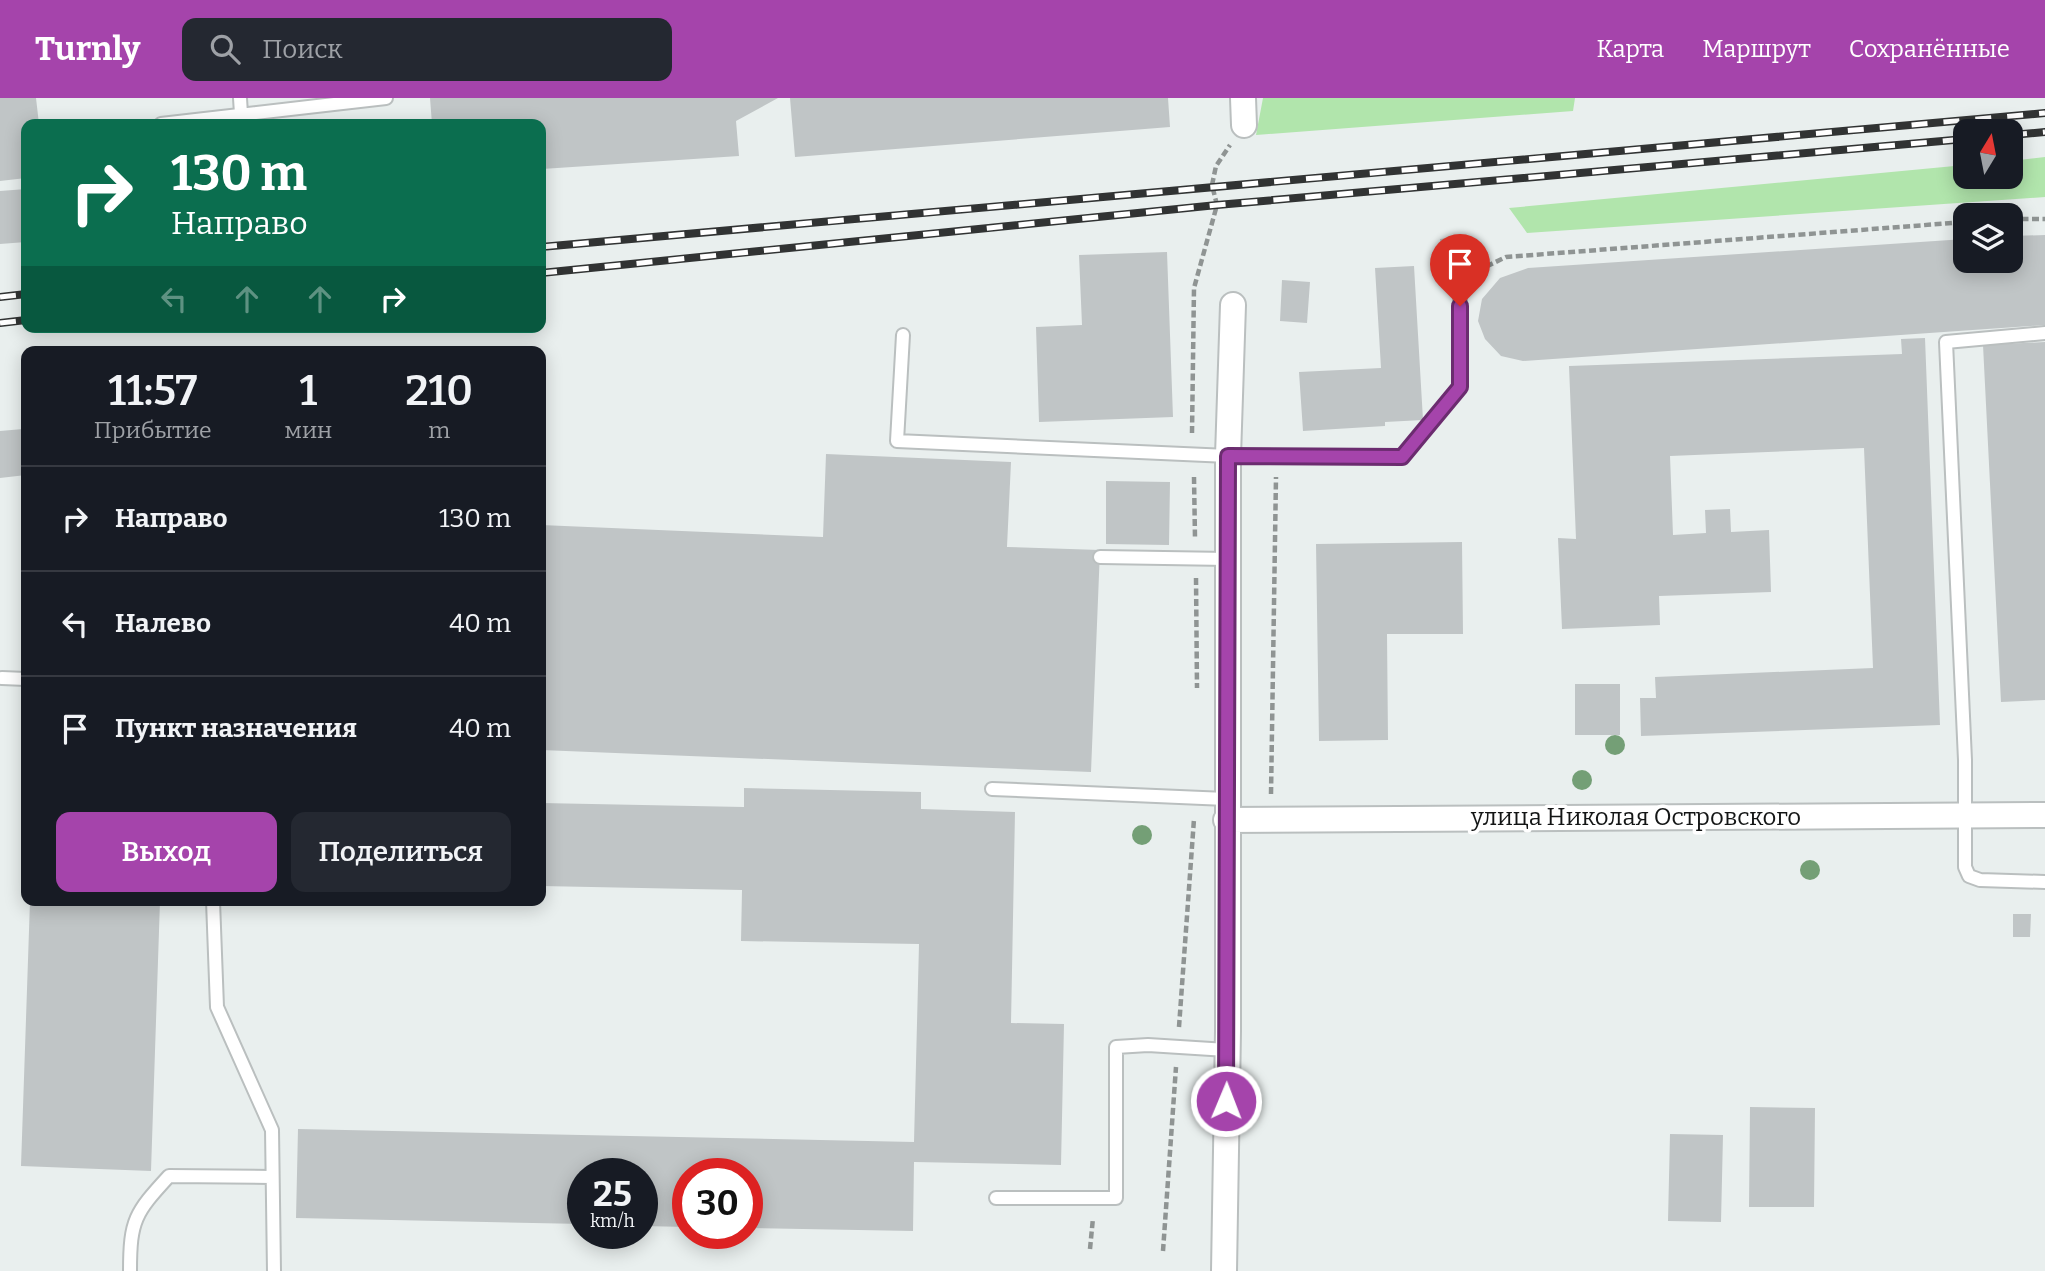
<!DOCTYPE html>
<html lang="ru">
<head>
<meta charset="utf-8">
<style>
  :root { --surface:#171b24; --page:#242831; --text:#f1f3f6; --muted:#9ea1a6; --line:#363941; --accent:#a544ab }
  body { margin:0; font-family:Bitter,serif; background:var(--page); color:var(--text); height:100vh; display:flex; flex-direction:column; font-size:26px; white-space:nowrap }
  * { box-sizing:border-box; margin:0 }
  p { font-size:23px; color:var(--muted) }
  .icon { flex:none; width:38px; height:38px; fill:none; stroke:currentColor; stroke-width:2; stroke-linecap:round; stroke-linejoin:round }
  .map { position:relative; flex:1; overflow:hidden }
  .details { position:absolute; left:21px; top:248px; width:525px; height:560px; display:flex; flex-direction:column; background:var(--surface); border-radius:14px; box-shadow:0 4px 18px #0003 }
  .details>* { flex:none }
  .hud { position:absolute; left:21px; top:21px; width:525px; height:214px; border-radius:14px; box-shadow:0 4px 18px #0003; background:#0b6e4f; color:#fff; overflow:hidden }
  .needle { width:46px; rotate:10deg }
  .tools { position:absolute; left:1953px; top:21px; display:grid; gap:14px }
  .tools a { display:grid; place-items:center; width:70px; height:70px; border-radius:14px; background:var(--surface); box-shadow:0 4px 18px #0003; font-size:35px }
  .speed { position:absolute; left:567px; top:1060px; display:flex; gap:14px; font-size:35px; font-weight:700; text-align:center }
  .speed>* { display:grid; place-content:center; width:91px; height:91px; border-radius:50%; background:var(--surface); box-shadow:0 4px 18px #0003; line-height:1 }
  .speed small { font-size:18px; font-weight:400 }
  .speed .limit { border:10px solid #d22; background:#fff; color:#111 }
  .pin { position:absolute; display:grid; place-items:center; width:60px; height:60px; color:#fff; margin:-72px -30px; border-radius:50% 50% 50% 0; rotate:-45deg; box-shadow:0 0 7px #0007 }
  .pin .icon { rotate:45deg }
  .me { position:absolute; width:77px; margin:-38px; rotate:1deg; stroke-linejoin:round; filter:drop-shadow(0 0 5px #0008) }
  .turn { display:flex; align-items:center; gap:24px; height:147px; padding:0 35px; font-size:32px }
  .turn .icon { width:91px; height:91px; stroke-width:2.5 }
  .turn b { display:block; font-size:49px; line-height:60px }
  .lanes { display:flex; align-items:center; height:66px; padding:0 35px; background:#0003; justify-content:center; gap:35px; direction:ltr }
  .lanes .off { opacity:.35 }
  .eta { display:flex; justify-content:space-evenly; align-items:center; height:119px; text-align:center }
  .eta b { font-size:42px; font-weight:600; line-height:49px }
  .primary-button { display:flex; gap:14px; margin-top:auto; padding:14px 35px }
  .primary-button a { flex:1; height:80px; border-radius:14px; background:var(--accent); color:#fff; font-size:28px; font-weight:600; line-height:80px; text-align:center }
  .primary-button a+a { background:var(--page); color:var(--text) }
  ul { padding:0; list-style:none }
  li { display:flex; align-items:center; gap:21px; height:105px; padding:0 35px; border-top:2px solid var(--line) }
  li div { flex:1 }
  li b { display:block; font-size:26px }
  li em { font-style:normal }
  header { display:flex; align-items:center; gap:42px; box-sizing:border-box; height:98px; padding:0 35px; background:var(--accent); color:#fff }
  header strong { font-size:33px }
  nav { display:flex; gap:38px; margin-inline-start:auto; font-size:24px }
  .search { width:490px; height:63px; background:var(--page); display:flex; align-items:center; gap:18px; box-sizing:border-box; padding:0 24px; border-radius:14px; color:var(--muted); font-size:26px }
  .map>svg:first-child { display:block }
</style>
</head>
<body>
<header>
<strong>Turnly</strong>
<div class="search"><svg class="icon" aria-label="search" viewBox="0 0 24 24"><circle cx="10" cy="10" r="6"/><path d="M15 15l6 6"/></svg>Поиск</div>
<nav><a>Карта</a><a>Маршрут</a><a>Сохранённые</a></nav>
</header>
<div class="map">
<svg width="2045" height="1173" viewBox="0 0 2045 1173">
  <rect width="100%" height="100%" fill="#e9efee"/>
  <path fill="#b1e5ac" d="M1263,0h312l-2,13 -317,24z
    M2045,59v40l-518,36 -18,-25 456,-43v12h46v-16z"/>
  <path fill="#c0c5c6" d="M0,0h36l3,26h-13v54l-26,3z
    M430,0h348l-42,23 3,35 -197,13 -1,-45h-109z
    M790,0h378l2,29 -375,30z
    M26,91v53l-26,2v-53z
    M2045,137v90l-522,36 -22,-5 -16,-17 -7,-18 4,-22 18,-21 28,-10 437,-29v22h46v-25z
    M1469,138l2,21 -29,2 -2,-20z
    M1167,154l6,165 -134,5 -3,-95 46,-2 -3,-70z
    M1414,168l9,154 -38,2v4l-82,5 -4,-59 82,-4 -6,-100z
    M1282,182l28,2 -3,41 -27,-2z
    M1925,240l15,387 -299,11 -1,-38h16l-1,-21 218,-9 -9,-220 -194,8 3,79 33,-2 -1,-23 25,-1 1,23 38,-2 2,62 -112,4 1,29 -98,4 -4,-91 18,1 -7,-173 333,-12 -1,-15z
    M2045,244v358l-44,2 -18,-357z
    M23,331l3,46 -26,3v-47z
    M826,356l185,8 -4,85 93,3 -9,222 -550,-22v-225l282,12z
    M1106,383l64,1 -1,63 -63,-1z
    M1462,444l1,92h-76l1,106 -69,1 -3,-197z
    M1575,586h45v51h-45z
    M744,690l177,4v17l94,3 -4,211 53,1 -3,141 -147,-3 -1,69 -166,-3v-54h-59v53l-46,-1v-52h-59v50l-287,-6 2,-89 616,13 5,-198 -178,-3 1,-51 -201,-4v-83l203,4z
    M30,803h130l-9,270 -130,-5z
    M2013,816h18l-1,23h-17z
    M1750,1009l65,1 -1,99h-65z
    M1670,1036l53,1 -2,87 -53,-1z"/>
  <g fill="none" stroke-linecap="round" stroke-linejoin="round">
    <defs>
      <path id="lane" d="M240,0l1,16
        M161,26l225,-26
        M2045,235l-99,9 19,418v107l4,9 11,4 65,2
        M903,237l-6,106 331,15 174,1 58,-70v-108
        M1100,459l128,2
        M2,580l24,1
        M992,691l234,10
        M213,803l4,106 55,123 2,141
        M996,1100h120v-151l32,-2 79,5
        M130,1173c0,-51 5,-58 39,-95l102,1"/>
      <path id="street" d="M1243,0l1,27
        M1226,722l819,-5
        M1224,1173l4,-240v-575l5,-151"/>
    </defs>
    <use href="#lane" stroke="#babfbf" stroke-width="16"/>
    <use href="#street" stroke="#babfbf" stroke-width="28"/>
    <path stroke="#8f9493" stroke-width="4.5" stroke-dasharray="7 3.5" stroke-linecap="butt" d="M2011,121h34
      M1477,173l29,-14 459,-35
      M1192,335l2,-145 23,-83 -5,-20 4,-19 14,-21
      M1194,379l1,61
      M1196,480l1,110
      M1271,696l5,-317
      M1179,929l15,-208
      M1090,1151l3,-31
      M1163,1153l13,-184"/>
    <use href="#lane" stroke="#fff" stroke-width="12"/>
    <use href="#street" stroke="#fff" stroke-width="24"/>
    <defs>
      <path id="rail" d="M2011,37l34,-3
        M541,149l1504,-134
        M541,175l676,-68 748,-66
        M0,199l26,-3
        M0,225l26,-3"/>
    </defs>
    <use href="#rail" stroke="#313333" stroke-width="8"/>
    <use href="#rail" stroke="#fff" stroke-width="5" stroke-dasharray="16" stroke-linecap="butt"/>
  </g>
  <g fill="#749f76">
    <circle cx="1615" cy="647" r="10"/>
    <circle cx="1582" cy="682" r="10"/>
    <circle cx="1142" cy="737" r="10"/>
    <circle cx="1810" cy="772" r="10"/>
  </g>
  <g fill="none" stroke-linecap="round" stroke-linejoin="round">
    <defs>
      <path id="route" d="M1226,1003l2,-645 174,1 58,-70v-81"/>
    </defs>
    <use href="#route" stroke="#6b2c6f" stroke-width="18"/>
    <use href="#route" stroke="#a544ab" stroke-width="12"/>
  </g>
  <g text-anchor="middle" stroke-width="7" stroke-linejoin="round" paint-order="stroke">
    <g font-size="24" fill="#131515" stroke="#fff">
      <text x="1636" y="727">улица Николая Островского</text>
    </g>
  </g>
</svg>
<div class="tools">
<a><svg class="needle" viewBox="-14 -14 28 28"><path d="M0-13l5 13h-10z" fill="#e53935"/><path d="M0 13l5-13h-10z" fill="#9ea1a6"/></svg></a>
<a><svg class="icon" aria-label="layers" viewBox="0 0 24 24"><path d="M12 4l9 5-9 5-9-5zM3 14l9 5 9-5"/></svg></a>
</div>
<div class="speed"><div>25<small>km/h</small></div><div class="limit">30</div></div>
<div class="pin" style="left:1460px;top:208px;background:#d93025"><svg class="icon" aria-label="arrive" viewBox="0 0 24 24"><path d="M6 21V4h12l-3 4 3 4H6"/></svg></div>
<svg class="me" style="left:1226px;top:1003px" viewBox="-20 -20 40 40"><circle r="17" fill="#a544ab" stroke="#fff" stroke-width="3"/><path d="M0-11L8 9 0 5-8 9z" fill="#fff"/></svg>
<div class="hud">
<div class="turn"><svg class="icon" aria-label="right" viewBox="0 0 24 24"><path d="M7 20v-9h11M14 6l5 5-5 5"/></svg><div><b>130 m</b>Направо</div></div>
<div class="lanes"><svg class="icon off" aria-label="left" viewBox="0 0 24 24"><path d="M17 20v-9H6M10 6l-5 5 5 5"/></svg><svg class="icon off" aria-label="ahead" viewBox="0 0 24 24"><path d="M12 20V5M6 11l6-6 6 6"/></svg><svg class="icon off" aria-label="ahead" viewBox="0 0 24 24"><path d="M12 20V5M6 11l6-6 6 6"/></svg><svg class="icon" aria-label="right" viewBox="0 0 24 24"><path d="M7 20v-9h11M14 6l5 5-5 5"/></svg></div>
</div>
<section class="details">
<div class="eta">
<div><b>11:57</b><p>Прибытие</p></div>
<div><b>1</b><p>мин</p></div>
<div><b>210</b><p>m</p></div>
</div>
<ul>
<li><svg class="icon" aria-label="right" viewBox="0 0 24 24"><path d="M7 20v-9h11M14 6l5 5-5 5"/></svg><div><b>Направо</b></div><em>130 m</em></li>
<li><svg class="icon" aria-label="left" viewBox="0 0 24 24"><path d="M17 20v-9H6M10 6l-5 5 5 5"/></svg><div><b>Налево</b></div><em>40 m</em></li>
<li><svg class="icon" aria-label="arrive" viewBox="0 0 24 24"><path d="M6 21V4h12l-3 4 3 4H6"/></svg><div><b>Пункт назначения</b></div><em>40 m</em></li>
</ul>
<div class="primary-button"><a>Выход</a><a>Поделиться</a></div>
</section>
</div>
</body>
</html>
